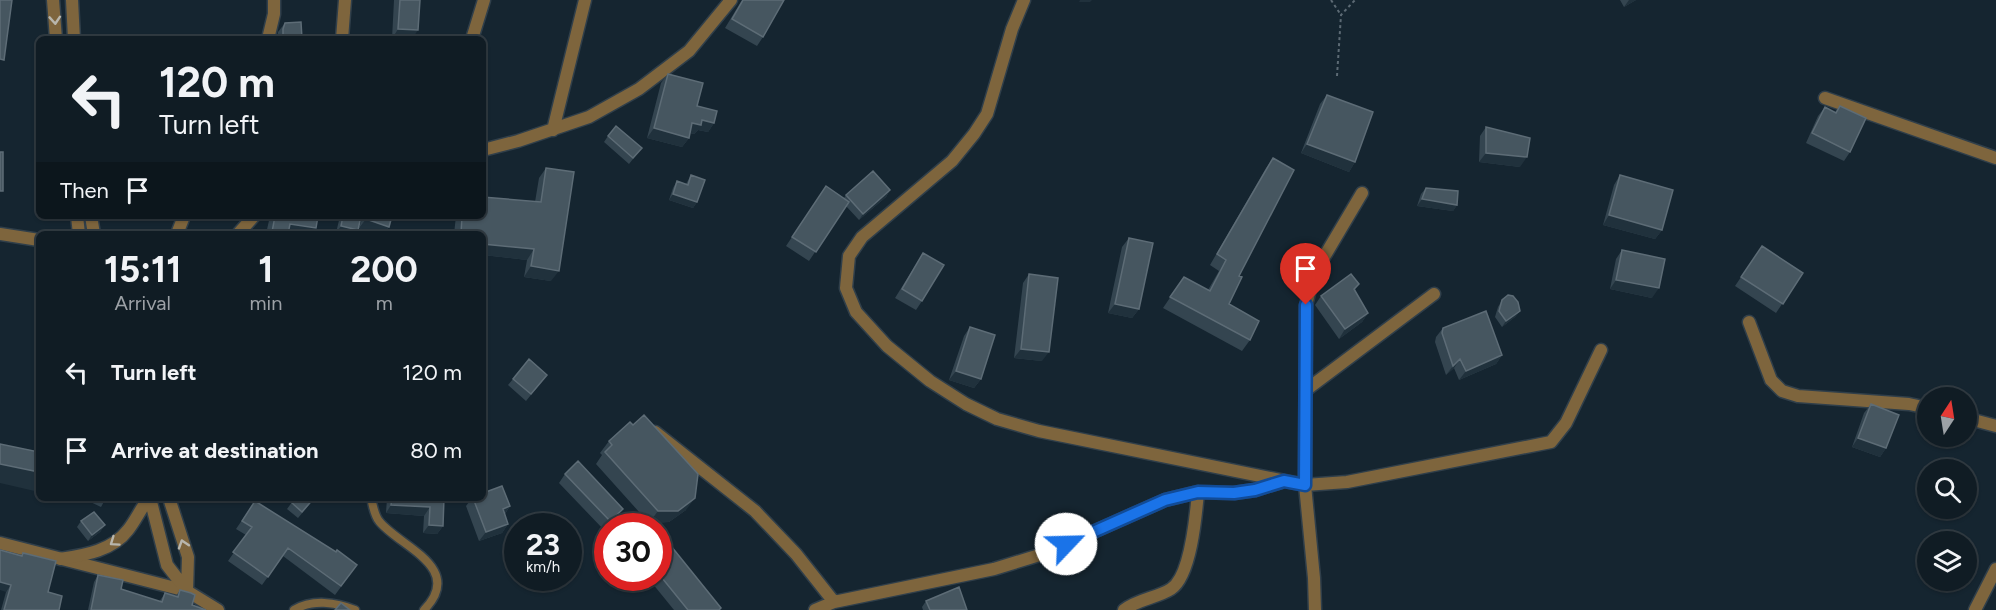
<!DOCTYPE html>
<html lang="en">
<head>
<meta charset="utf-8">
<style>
  :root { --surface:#101c24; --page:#19252c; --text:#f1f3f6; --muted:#9ca1a6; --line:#303a41 }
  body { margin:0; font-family:Figtree,sans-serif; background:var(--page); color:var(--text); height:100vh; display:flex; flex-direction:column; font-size:22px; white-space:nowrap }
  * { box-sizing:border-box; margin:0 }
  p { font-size:20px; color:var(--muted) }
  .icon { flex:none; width:33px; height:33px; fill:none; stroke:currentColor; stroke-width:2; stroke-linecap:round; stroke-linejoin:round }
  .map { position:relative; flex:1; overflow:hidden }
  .side { position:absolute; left:36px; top:231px; width:450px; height:270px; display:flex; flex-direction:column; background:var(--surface); border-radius:9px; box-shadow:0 2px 4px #0004,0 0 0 2px var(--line) }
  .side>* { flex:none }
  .hud { position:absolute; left:36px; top:36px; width:450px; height:183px; border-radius:9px; box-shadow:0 2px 4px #0004,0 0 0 2px var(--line); background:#101c24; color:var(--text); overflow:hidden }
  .needle { width:39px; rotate:12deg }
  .buttons { position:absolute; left:1917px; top:387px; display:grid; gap:12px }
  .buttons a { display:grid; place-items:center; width:60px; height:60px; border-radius:50%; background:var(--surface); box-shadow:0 2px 4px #0004,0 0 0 2px var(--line); font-size:30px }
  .speed { position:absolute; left:504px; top:513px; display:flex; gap:12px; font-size:30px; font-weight:700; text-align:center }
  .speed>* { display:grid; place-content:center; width:78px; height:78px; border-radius:50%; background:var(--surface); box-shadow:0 2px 4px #0004,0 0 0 2px var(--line); line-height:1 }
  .speed small { font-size:15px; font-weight:400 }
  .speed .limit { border:9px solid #d22; background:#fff; color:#111 }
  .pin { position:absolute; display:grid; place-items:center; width:51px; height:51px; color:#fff; margin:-62px -26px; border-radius:50% 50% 50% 0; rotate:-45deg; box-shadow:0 0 6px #0007 }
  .pin .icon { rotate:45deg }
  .me { position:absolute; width:66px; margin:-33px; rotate:66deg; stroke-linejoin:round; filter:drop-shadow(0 0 4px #0008) }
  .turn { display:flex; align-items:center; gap:21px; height:126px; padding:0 24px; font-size:27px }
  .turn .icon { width:78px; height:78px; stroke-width:2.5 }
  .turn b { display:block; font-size:42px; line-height:51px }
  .then { display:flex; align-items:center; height:57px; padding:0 24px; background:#0003; gap:12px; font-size:22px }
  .eta { display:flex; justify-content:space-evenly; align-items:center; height:102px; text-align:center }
  .eta b { font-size:36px; font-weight:700; line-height:42px }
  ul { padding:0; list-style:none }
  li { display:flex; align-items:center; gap:18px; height:78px; padding:0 24px }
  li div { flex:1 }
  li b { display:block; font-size:22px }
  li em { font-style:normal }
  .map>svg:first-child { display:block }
</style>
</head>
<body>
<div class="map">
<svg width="1996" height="610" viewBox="0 0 1996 610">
  <rect width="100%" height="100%" fill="#152530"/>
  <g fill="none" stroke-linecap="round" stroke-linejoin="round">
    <defs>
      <path id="service" d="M371,498c2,7 3,17 8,23 19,25 87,46 45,89
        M294,610c18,-11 42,-8 61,0"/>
      <path id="minor" d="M1024,0l-12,29 -25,85 -13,20 -22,27 -90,76 -13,19 -3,32 10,24 31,34 43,35 36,23 31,15 42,12 266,54 1,-180 8,-31 48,-81
        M268,39l6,-25v-14
        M342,39l3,-39
        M472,39l12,-39
        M1825,98l171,60
        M553,130l32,-130
        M483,150l35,-9 71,-24 50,-28 50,-38 42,-51
        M0,234l39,6
        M177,234l7,-18
        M238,234l16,-18
        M1749,322l22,58 11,11 16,5 111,8 19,4
        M1306,390l128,-96
        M1966,418l30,8
        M655,432l100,79 41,43 38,48
        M0,543l187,48
        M815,610l19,-8 160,-33 52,-16 119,-53 33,-8 36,1 21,-3 26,-8
        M1124,610c14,-11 33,-12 47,-21 20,-13 25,-74 27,-97
        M1315,610l-1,-32 -9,-93 42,-3 204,-40 15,-19 35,-73"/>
      <path id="tertiary" d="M53,0l3,39
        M72,0l2,39
        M77,216l2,18
        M91,216l3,18
        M150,498l17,67 20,26 31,19
        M169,498l19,59 -1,34
        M60,559c25,-4 52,-8 68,-29 8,-10 13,-22 21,-32
        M1975,610l21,-41"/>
    </defs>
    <use href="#service" stroke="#303f4a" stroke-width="11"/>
    <use href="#minor" stroke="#303f4a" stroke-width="15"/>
    <use href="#tertiary" stroke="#303f4a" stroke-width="15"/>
    <path stroke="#5c6a74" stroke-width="2" stroke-dasharray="3 3" stroke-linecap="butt" d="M1331,0l10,15
      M1337,76l4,-61 14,-15"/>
    <use href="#service" stroke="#7e653d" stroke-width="8"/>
    <use href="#minor" stroke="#7e653d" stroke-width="12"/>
    <use href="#tertiary" stroke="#7e653d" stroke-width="12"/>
  </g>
  <path fill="#344550" d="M394,0h26l-28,39z
    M742,0h42l-21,37 -6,9 -32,-18z
    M1620,0h16l-12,7z
    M285,23l17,16h-25l1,-7z
    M668,74l29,32 17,17 -6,9 -10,-2 -4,4 -4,-1 -1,5 -7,9 -35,-9 14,-55z
    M1327,95l28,67 -6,10 -48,-19 19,-49z
    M1840,106l10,46 -6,9 -38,-18 12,-27 7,-9 10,5z
    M1486,127l34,40 -41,-5 1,-26z
    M608,136l29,18 -8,10 -25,-22z
    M1273,158l-34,118 -10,28 21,36 -8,11 -79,-43 21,-31 24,13 11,-19 -9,-6 56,-97z
    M546,168l5,113 -27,-4 3,-17 -44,-5v-21h-29l2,-18h27l52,-14 4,-24z
    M691,175l6,27 -4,6 -24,-8 4,-12 4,-7 9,3z
    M1620,175l42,55 -7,9 -52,-14 11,-40z
    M826,186l18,12 2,-3 44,-5 -4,7 -27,23 -13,-14 -37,55 -23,-15z
    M1426,188l31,17 -4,6 -36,-5 4,-12z
    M270,216h48l-6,18h-46z
    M340,216h21l-6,18h-11l-8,-1z
    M363,216h29l-3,11 -5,7h-7l-18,-6z
    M1129,238l10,71 -7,9 -24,-5 14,-66z
    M1762,246l41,27 -27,40 -41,-27z
    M1622,250l30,48 -42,-9 6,-30z
    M923,253l-1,48 -6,9 -21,-12z
    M1029,274l13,87 -28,-3 9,-75z
    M1359,284l-4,6 13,23 -6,9 -23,17 -24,-34 6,-9z
    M1502,300l18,11 -5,6 -13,10 -7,-10 3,-10z
    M970,327l11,52 -7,9 -25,-8 15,-44z
    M1443,328l59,27 -6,9 -37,16 -5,-12 -8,7 -11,-33 1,-5z
    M547,375l-21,26 -18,-16 5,-6z
    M1871,404l15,44 -6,9 -28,-10 12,-34z
    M609,441l77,69 -17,12 -20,1 -53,-59 6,-9 -2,-2z
    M565,474l52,44 -13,12 -45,-47z
    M82,498h24l-5,9z
    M295,498h20l-17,20 -11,-9z
    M387,498h57l-1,28 -6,8 -14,-1 1,-17 -38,-3z
    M472,498h11l27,8 -5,8 3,10 -6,9 -23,8 -13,-35z
    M255,501l102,64 -22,30 -52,-39 -21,29 -34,-24 18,-26 -10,-6z
    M81,521l24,4 -5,7 -12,9 -11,-14z
    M658,546l63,62 -2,2h-45l-26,-32h10z
    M23,553l25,39 11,18h-58l5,-18 14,-36z
    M98,575l23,14 38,13 6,-9 11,3 4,-6 12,15 14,5h-118l6,-28z
    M926,601l41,9h-44l-1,-3z"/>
  <path fill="#20313c" d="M1080,0h12l-2,2h-11z
    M1629,0h7l-12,7z
    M398,29l20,1 -6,9h-20z
    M702,120l12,3 -6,9 -10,-2 -4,4 -8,-2 6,-9z
    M654,128l35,10 -7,9 -35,-9z
    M1307,144l48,18 -6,10 -48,-19z
    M1486,153l41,4 -7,10 -41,-5z
    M890,190l-4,7 -27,23 4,-6z
    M673,194l24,8 -4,6 -24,-8z
    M1422,199l35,6 -4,6 -36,-5z
    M1609,215l53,15 -7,9 -52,-14z
    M366,219l23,8 -5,7h-7l-18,-6z
    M290,224l26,4 -4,6h-22l-7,-1z
    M341,226l17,4 -3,4h-11l-8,-1z
    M483,244l51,5 -7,11 -44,-5z
    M531,266l28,5 -8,10 -27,-4z
    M1616,280l43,8 -7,10 -42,-9z
    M1115,304l24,5 -7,9 -24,-5z
    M1520,311l-5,6 -13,10 4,-6z
    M1368,313l-6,9 -23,17 6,-10z
    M1021,349l28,3 -7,9 -28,-3z
    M1502,355l-6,9 -37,16 7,-9z
    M1460,359l-6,9 -8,7 7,-9z
    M956,371l25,8 -7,9 -25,-8z
    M1858,438l28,10 -6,9 -28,-10z
    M0,464l39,8v20l-39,-9z
    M695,498l-9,12 -17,12 -20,1 9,-12z
    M391,505l39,2 -6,9 -38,-3z
    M510,506l-7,10v-7z
    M623,509l-6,9 -13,12 6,-9z
    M508,524l-6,9 -23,8 7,-9z
    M105,525l-5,7 -12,9 4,-6z
    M429,525l14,1 -6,8 -14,-1z
    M0,582l11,3 -5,7 -6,-2z"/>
  <path fill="#465660" stroke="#5d6c76" stroke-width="1.5" d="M0,0h12l-8,60 -4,-1z
    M400,0h20l-2,30 -20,-1z
    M743,0h41l-21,37 -31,-18z
    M301,22l1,17h-19v-10l2,-6z
    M668,74l35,9 -6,23 20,5 -3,12 -12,-3 -1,5 -9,-2 -3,15 -35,-10z
    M1327,95l46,17 -18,50 -48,-18z
    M1840,106l26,12 -16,34 -38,-19 13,-26 11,6z
    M616,126l26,22 -9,10 -25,-22z
    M1486,127l44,11 -3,19 -41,-4z
    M0,152h3v39h-3z
    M1273,158l21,12 -55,106 3,1 -13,27 30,17 -9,19 -80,-43 14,-20 26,14 16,-31 -9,-6z
    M546,168l28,4 -15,99 -28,-5 3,-17 -51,-5v-10h-22l1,-18h21v-19l58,5z
    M873,171l17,19 -27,24 -17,-19z
    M691,175l14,5 -8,22 -24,-8 4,-13 11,4z
    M1620,175l53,15 -11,40 -53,-15z
    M826,186l23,16 -33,50 -24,-15z
    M1426,188l32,3 -1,14 -35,-6z
    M275,216h43l-2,12 -26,-4 -2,10 -16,-2z
    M343,216h18l-3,14 -17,-4z
    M367,216h25l-3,11 -23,-8z
    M1129,238l24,5 -14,66 -24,-5z
    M1762,246l41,27 -20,31 -42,-27z
    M1622,250l43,9 -6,29 -43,-8z
    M923,253l21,12 -22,36 -20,-12z
    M1029,274l29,4 -9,74 -28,-3z
    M1351,274l8,10 -5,5 14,24 -23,16 -24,-33z
    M1508,295l5,1 5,6 2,9 -14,10 -7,-10 3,-11z
    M1486,311l16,44 -36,16 -6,-12 -7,7 -11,-33 1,-5z
    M970,327l25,8 -14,44 -25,-8z
    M529,359l18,16 -16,19 -18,-15z
    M1871,404l28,11 -13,33 -28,-10z
    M644,415l54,59 -3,24 -17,13h-20l-53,-59 7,-7 -3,-4 21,-19 3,3z
    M0,444l39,8v20l-39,-8z
    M578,461l45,48 -13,12 -45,-47z
    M502,486l8,20 -7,3 5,15 -22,8 -13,-34h10v-5z
    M96,498h10l-2,4z
    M295,498h19l-12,14 -11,-10z
    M392,498h52l-1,28 -14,-1 1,-18 -39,-2z
    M255,501l81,51 1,-2 20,15 -16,21 -53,-38 -20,29 -35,-25 19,-25 -10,-6z
    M94,512l11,13 -13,10 -11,-14z
    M667,541l54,67 -2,2h-31l-30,-37v-27l2,2z
    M0,550l22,6 1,-3 33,8 -8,31 14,4 -3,14h-55l7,-25 -11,-3z
    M98,575l25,5 -2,9 41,13 3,-9 13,4 2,-7 11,3 4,2 -3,10 14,5h-115z
    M959,587l8,23h-37l-4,-9z
    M341,603l9,7h-15z"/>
  <defs><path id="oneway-chevron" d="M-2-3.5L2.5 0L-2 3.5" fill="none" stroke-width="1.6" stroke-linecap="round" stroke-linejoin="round" transform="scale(1.5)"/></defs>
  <g stroke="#b8b6ad">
    <use href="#oneway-chevron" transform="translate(55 20) rotate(86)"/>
    <use href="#oneway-chevron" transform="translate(114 542) rotate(145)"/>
    <use href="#oneway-chevron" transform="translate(183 544) rotate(-108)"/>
  </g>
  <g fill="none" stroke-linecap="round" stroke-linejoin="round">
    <defs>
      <path id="route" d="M1066,544l99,-44 33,-8 36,1 21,-3 29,-9 21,4 1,-180"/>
    </defs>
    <use href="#route" stroke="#114b97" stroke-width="15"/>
    <use href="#route" stroke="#1a73e8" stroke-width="10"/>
  </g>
</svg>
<div class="buttons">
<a><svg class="needle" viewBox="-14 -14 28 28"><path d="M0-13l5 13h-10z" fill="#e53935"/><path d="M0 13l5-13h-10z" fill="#9ca1a6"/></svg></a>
<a><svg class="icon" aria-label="search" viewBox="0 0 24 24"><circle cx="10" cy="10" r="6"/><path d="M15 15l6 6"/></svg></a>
<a><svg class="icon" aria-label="layers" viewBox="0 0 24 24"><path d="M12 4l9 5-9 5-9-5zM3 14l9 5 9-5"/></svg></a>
</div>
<div class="speed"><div>23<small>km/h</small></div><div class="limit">30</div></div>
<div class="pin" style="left:1306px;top:305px;background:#d93025"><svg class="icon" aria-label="arrive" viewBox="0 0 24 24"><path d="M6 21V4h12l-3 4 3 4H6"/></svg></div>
<svg class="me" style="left:1066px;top:544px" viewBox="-20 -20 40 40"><circle r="19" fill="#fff"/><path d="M0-13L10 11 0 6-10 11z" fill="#1a73e8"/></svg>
<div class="hud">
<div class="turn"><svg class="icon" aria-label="left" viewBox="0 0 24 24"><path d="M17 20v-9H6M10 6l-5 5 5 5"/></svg><div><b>120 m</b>Turn left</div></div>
<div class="then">Then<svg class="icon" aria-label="arrive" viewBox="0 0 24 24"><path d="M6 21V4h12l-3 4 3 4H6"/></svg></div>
</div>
<section class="side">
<div class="eta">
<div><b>15:11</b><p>Arrival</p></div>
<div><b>1</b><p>min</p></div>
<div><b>200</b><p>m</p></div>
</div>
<ul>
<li><svg class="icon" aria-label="left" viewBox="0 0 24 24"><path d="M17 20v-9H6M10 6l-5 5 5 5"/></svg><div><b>Turn left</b></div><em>120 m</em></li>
<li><svg class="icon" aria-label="arrive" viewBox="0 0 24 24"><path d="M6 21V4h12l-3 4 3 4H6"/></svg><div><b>Arrive at destination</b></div><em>80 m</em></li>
</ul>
</section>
</div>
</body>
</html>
